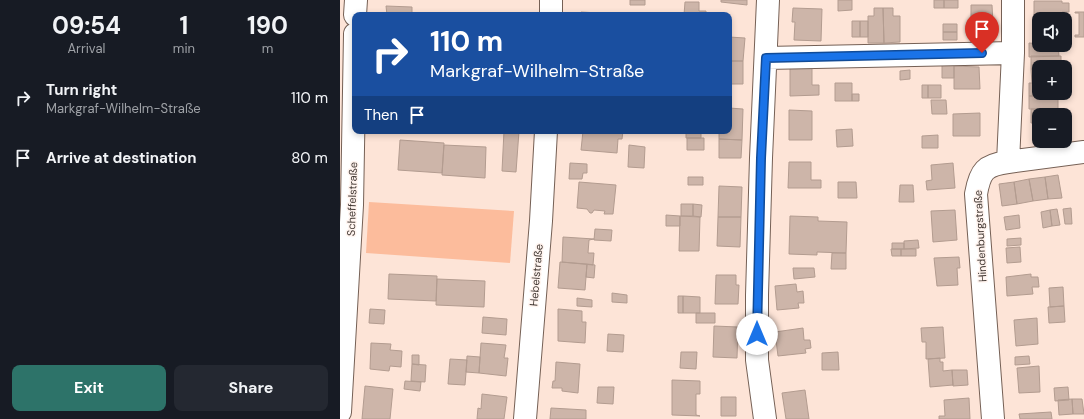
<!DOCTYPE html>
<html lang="en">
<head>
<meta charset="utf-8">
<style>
  :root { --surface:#171b24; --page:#242831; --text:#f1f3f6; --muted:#9ea1a6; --accent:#2d7369 }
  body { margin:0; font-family:"DM Sans",sans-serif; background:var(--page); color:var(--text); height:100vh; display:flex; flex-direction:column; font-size:15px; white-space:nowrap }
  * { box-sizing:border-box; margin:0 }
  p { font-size:13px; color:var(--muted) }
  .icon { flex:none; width:22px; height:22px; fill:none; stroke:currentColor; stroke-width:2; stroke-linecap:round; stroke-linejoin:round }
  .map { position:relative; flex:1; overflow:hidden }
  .details { display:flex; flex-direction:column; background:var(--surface); width:340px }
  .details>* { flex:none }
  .guide { position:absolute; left:12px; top:12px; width:380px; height:122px; border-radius:8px; box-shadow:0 2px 6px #0003; background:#1a4fa0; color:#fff; overflow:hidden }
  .tools { position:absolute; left:692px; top:12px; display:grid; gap:8px }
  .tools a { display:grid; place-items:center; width:40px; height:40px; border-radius:8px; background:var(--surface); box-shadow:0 2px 6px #0003; font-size:20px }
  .pin { position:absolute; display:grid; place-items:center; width:34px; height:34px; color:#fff; margin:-41px -17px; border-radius:50% 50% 50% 0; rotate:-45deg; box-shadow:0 0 4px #0007 }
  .pin .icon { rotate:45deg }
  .me { position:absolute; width:44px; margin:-22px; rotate:0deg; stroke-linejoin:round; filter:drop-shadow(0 0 3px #0008) }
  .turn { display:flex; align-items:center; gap:14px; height:84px; padding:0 12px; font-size:18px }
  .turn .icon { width:52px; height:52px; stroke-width:2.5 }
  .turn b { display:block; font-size:28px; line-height:34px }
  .then { display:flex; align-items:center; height:38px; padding:0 12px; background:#0003; gap:8px; font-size:15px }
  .eta { display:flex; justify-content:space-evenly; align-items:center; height:68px; text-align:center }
  .eta b { font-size:24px; font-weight:700; line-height:28px }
  .cta { display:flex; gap:8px; margin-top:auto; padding:8px 12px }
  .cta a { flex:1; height:46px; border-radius:8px; background:var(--accent); color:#fff; font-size:16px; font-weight:700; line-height:46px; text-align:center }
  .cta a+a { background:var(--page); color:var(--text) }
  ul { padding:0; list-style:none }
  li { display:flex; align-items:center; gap:12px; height:60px; padding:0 12px }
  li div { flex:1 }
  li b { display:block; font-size:15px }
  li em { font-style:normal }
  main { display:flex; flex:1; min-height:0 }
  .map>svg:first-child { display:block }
</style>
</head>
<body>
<main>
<section class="details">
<div class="eta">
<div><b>09:54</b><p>Arrival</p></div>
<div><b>1</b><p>min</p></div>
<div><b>190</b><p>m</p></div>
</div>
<ul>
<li><svg class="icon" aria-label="right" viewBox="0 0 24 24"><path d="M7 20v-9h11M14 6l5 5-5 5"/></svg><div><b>Turn right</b><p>Markgraf-Wilhelm-Straße</p></div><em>110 m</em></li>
<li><svg class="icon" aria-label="arrive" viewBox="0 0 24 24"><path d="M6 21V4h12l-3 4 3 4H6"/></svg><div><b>Arrive at destination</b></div><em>80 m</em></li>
</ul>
<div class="cta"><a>Exit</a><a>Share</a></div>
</section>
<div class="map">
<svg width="744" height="419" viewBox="0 0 744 419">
  <rect width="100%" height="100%" fill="#fde4d7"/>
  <path fill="#fcbc9c" d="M29,202l145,9 -4,52 -144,-10z"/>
  <path fill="#cdb5a9" stroke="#b39c90" d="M290,0h15v5h-15z
    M381,0h26v5l-26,-3z
    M498,0h14v10l-14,1z
    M594,0h10v8h-10z
    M604,0h14v8h-14z
    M694,1h28v2h7v9h-7v7h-23v5h-5z
    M345,2h14v9h7v4h-22z
    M631,5h21l1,19h-22z
    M46,6l26,1v8h-25z
    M453,8l29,1 -1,32 -27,-1 1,-18h-3z
    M534,8h9l1,35h-16v-27h6z
    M543,8h10v8h7v26l-16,1z
    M241,12l36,2v1h-36z
    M735,12h9v25h-9v-2h4v-22h-4z
    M512,21h8v16h-8z
    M520,21h8v16h-8z
    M603,24h14v8h-14z
    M631,24h22v21h-22z
    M603,32h14v8h-14z
    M389,37l16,1 -2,23h-14z
    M689,43l29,2 1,11 -30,1z
    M691,56h30v11h-22v2h-8z
    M389,61h14v23h-14z
    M602,62h12v16h-12z
    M614,66l25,1 1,22h-26z
    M450,68h22v17h7v10l-29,1z
    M691,69h8v14h-7z
    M570,70v9l-10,1v-9z
    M495,83h17v18h-17z
    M689,83h10v10h19v3h-29z
    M582,85h6v13h-6z
    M588,85h13v13h-13z
    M512,94h7v7h-7z
    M689,96h29v13h-29z
    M591,100h15l1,14h-15z
    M389,108l14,1 -1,31 -23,-1v-8h10z
    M691,109h30v6h-22v8h-8z
    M449,110l23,1v29h-23z
    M640,113v23h-27v-22z
    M694,123h5v14h-5z
    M725,123h5v14h-5z
    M512,129l1,17 -16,1 -1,-17z
    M164,131h15l-3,41 -14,-1z
    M243,131h40l-1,8h-4l-1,14 -36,-3z
    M346,131h15v7h-15z
    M598,135v13h-16v-12z
    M347,138h17v12h-17z
    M379,139l23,1 -1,18h-22z
    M60,140l44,3 -2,30 -44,-3z
    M104,145l42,2 -1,31 -43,-3z
    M289,145l16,2 -1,21 -16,-1z
    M449,162h22v18h10v8h-33z
    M230,163l17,1v9h-4l-1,6h-13z
    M613,163l2,25 -28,2 -1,-9 6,-1 -1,-15z
    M718,175l4,23 -14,1 -3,-22z
    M348,177h15v8h-15z
    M705,177l3,22 -15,2 -4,-22z
    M689,179l4,22 -16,3 -3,-22z
    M239,182l37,3 -3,29h-9l1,-3 -11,-1 -2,3h-2l-3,-4 -10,-1z
    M498,182h18l1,16h-19z
    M674,182l3,22 -15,2 -3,-22z
    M560,185h13l1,17h-15z
    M379,186l23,1 -1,30h-23z
    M341,204h12v12h-12z
    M353,204l9,1 -1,12 -8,-1z
    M731,208l1,16h-7l-2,-15z
    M717,209l3,16 -8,1 -2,-16z
    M615,210l2,30 -24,2 -2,-31z
    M710,210l2,16 -9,2 -2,-16z
    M326,215l14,1v10h-14z
    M679,215l1,13 -14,2 -2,-13z
    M340,216l20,1 -1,34h-20z
    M450,216l28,1v4l29,1 -1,31 -29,-1v3l-28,-1z
    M378,217h23l-1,30 -23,-1z
    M255,229l17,1 -1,11 -17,-1z
    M223,237l31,2 -5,1 -1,13h6l-1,12 -31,-3z
    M681,238v7l-14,1v-7z
    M578,240l1,8 -15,1v-8z
    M552,243h12v6h-12z
    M680,247l1,15 -14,1 -1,-15z
    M551,249h10v7h-9z
    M561,249h15v7h-15z
    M492,253h14v16h-15z
    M619,257l1,11h-3l1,17 -21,1 -3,-28z
    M220,262l27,2 -2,26 -27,-2z
    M247,264l8,1 -1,13 -8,-1z
    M453,268h21l1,9 -21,2z
    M49,274l48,2 -1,25 -48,-2z
    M691,274v3h7l1,10h-7l1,7 -26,2 -1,-19z
    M376,275h20v10h3l-1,19h-23z
    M97,279l48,2 -1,26 -48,-2z
    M456,284l1,8 6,-1 1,12h-6l1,5 -22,2 -2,-24z
    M723,287l1,19 -14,1 -1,-19z
    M272,293l15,2v8l-15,-1z
    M338,296h5v17h-5z
    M343,296l17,1v16h-17z
    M237,298l15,2v7l-15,-1z
    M724,306l1,16 -16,1 -1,-16z
    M30,309l15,1 -1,14 -15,-1z
    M218,309l24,2v11h4l-1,21 -27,-2z
    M356,313h19v10h-19z
    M143,317l24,2 -1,16 -24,-2z
    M697,318l1,26 -22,2 -2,-26z
    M374,326l24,1 -1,31 -24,-1z
    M603,327l2,31 -19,1v-17h-4l-1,-14z
    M463,328l1,12h6l1,8 -6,1 1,4 -28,3 -3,-24z
    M268,334l16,1 -1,17 -16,-1z
    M31,343l20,1 -1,6 12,1 -1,16 -11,-1 -1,5 -19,-2z
    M141,343l25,2 -2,13h4l-2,18 -27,-3z
    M341,352h16l-1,17 -16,-1z
    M498,352l1,18h-17v-17z
    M72,355h7v10l-7,-1z
    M127,356l13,1 -1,16 -13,-1z
    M689,356l1,8 -15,1v-8z
    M600,358v4h3v9l9,-1 1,15 -23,2 -2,-28z
    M110,359l17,1 -2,25 -17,-1z
    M216,362l24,2 -2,29 -16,-2v-3h-10l1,-7h2z
    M72,364l14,1 -1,17 -14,-1z
    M699,366l1,26 -21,1 -2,-25z
    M612,370h15l1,15 -15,1z
    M332,380l28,1v13h-4v21l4,1 -28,-1z
    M65,381l16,1 -1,9 -16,-2z
    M25,386l28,3 -3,30h-28z
    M258,387h16l-1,17 -16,-1z
    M728,387l1,13 -14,1 -1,-13z
    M465,390l4,29h-23l-4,-26z
    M142,394l25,3 -3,22h-27l1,-11 3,1z
    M381,397h15v19h-15z
    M629,398l1,21h-31v-3h6l-1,-16z
    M732,399l1,15 -14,1 -1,-15z
    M732,399h10l2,15h-11z
    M211,408l35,2v9h-36z
    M711,412l1,7h-32l-1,-5z"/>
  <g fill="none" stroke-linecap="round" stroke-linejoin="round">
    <defs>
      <path id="minor" d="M15,15l1,-15
        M211,15v-15
        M426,58l247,-5
        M668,162l76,-10
        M0,412l12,-207 3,-171
        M185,419l16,-198 5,-90
        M425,419l-8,-59v-65l4,-137 7,-158
        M653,419l-17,-225c4,-23 9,-29 32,-32l5,-109v-53"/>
    </defs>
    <use href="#minor" stroke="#756055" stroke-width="24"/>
    <use href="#minor" stroke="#fff" stroke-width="22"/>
  </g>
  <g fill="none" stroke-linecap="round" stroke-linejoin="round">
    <defs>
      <path id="route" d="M417,334l4,-176 5,-100 216,-5"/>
    </defs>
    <use href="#route" stroke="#114b97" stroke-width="10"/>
    <use href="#route" stroke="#1a73e8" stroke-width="7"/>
  </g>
  <g text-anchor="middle" stroke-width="3" stroke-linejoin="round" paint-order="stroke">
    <g font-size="11" fill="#413732" stroke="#fff4ef">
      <text transform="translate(12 199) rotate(-88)" y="4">Scheffelstraße</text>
      <text transform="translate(640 236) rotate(-93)" y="4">Hindenburgstraße</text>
      <text transform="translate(196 275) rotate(-85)" y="4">Hebelstraße</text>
    </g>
  </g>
</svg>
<div class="tools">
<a><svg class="icon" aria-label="sound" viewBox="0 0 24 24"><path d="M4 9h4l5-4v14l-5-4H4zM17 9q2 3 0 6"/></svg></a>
<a>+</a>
<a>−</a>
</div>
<div class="pin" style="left:642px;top:53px;background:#d93025"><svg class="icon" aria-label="arrive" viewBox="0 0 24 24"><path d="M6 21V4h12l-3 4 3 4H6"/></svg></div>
<svg class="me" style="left:417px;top:334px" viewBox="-20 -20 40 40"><circle r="19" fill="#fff"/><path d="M0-13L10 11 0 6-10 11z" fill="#1a73e8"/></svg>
<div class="guide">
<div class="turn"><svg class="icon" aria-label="right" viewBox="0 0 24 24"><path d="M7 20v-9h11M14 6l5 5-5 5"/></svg><div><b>110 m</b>Markgraf-Wilhelm-Straße</div></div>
<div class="then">Then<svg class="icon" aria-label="arrive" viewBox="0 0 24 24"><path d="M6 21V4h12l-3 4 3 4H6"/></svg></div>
</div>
</div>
</main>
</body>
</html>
